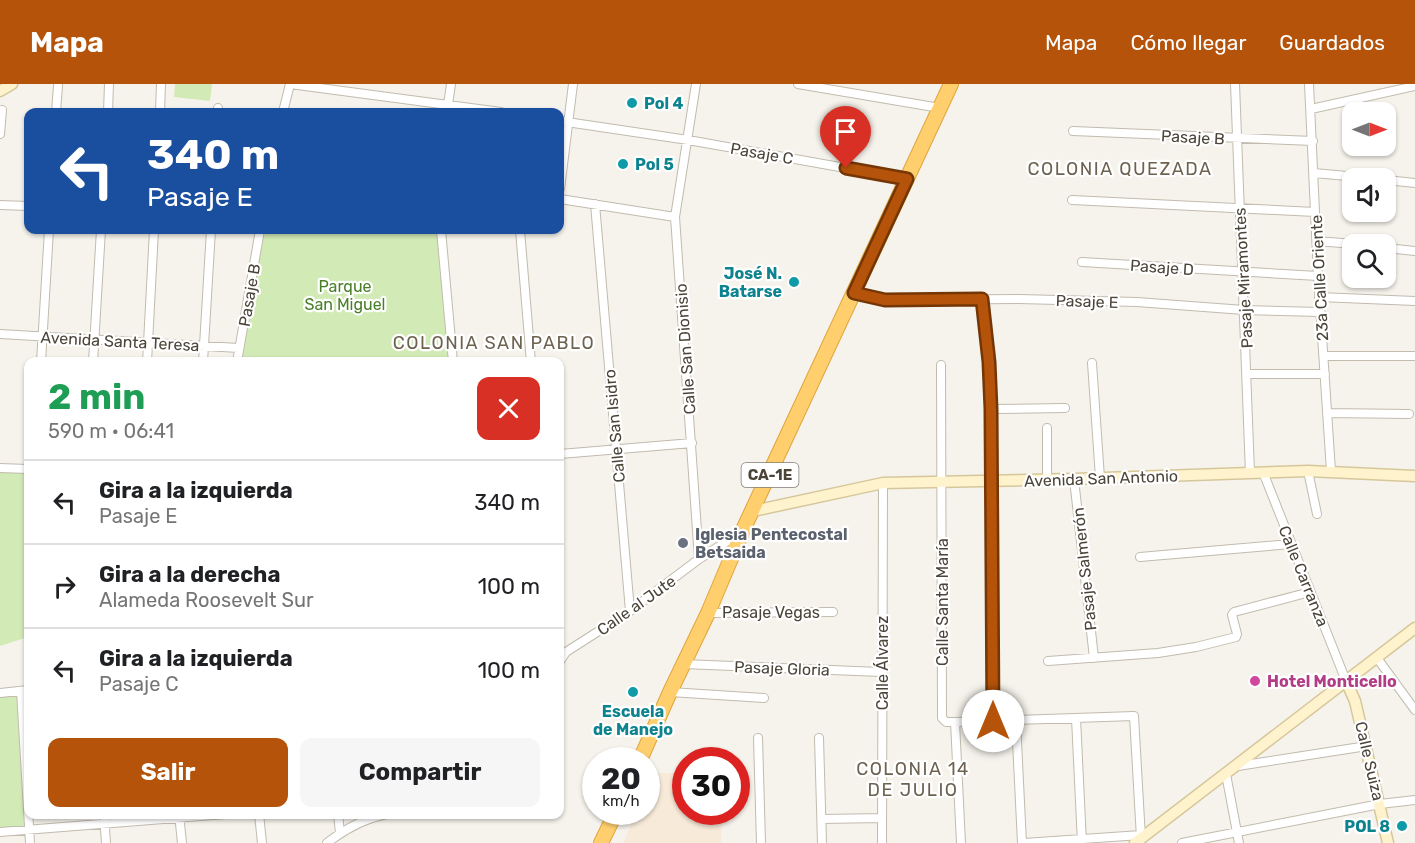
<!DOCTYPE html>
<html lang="es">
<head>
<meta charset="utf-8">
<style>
  :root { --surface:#fff; --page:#f6f6f6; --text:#202124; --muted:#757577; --line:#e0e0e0; --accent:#b45309 }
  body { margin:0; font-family:Rubik,sans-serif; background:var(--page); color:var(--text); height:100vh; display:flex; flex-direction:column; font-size:22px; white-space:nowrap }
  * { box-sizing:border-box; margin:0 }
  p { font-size:20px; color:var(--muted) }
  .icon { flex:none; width:33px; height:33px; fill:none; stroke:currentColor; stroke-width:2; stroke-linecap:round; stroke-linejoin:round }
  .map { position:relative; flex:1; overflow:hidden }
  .drawer { position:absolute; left:24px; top:273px; width:540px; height:462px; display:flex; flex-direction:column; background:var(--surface); border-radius:12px; box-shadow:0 2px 4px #0004 }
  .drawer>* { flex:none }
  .hud { position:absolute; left:24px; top:24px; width:540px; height:126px; border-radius:12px; box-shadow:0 2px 4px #0004; background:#1a4fa0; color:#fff; overflow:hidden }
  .needle { width:39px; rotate:90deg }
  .tools { position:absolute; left:1342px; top:18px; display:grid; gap:12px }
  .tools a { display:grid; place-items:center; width:54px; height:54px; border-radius:12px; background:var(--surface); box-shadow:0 2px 4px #0004; font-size:30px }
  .speed { position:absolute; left:582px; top:663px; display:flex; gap:12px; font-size:30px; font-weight:700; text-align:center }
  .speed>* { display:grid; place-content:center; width:78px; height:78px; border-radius:50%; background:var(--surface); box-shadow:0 2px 4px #0004; line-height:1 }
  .speed small { font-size:15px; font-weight:400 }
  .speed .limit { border:9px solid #d22; background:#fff; color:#111 }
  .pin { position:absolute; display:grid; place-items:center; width:51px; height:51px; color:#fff; margin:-62px -26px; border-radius:50% 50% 50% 0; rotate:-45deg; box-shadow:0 0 6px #0007 }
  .pin .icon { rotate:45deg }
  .me { position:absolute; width:66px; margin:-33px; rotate:0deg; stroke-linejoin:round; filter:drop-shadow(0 0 4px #0008) }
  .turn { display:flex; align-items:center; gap:21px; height:126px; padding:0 24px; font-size:27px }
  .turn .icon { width:78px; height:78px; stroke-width:2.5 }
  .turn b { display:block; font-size:42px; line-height:51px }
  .round { display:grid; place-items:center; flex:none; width:63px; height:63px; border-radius:12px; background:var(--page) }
  .overview { display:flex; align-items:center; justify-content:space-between; height:102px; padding:0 24px }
  h1 { font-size:36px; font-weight:700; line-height:45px; color:#1e9e55 }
  .cta { display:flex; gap:12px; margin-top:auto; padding:12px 24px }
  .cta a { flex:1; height:69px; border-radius:12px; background:var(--accent); color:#fff; font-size:24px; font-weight:700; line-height:69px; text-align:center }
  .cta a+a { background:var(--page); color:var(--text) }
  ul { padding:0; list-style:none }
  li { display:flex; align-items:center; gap:18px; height:84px; padding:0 24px; border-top:2px solid var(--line) }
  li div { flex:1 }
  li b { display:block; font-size:22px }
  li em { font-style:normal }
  header { display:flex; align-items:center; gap:36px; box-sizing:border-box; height:84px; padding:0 30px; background:var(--accent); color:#fff }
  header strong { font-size:28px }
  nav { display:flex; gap:33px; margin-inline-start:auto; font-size:21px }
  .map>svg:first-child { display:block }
</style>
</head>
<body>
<header>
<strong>Mapa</strong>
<nav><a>Mapa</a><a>Cómo llegar</a><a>Guardados</a></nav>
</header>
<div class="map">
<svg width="1415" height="759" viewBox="0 0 1415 759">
  <rect width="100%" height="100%" fill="#f6f3ec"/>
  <path fill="#f7ead8" d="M654,689h31l1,39h36l-1,31h-98l14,-31h9l1,-21z"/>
  <path fill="#d2eab5" d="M175,0h37l-2,17 -36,-4z
    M261,146h180l12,131 -215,1z
    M0,384l28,1v168l-28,9z
    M21,607l8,139 -29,6v-143z"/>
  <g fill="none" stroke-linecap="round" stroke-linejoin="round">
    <defs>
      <path id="street" d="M290,0l211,28
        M696,0l-21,133 24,342
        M798,0l142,24
        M1235,0l15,389
        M1309,0l9,192 13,195
        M1311,25l104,-23
        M56,28l2,-26
        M108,28l1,-28
        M160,28l1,-28
        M218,28v-4
        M283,28l7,-28
        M447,28l4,-28
        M560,37l128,19 219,39
        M1073,47l240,10
        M0,50l2,-24
        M1314,89l55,5
        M1386,96l29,3
        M560,105l13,-105
        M560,115l115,18
        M1072,116l243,12
        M595,120l35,407
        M0,121l28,1
        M441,146l12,132
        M520,146l11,132
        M1317,157l37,3
        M1386,164l29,3
        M1082,178l236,14
        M854,209l31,7 134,-1 118,3 107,8 76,2
        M1319,213l96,4
        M982,215l7,63 2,47 2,312
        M0,250l239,14
        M1324,272h91
        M41,278l8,-132
        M93,278l8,-132
        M147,278l7,-132
        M203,278l8,-132
        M237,278l23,-132
        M1092,279l8,115
        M941,281l1,353 4,4h9l179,-6 7,122
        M1248,290h77
        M991,325l74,-1
        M1327,329l82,1
        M1047,344v52
        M560,370l132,-11
        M0,384l28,1
        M1308,387l9,43
        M1263,388l83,209
        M1074,395l20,179
        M1140,473l151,-13
        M708,529l125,-1
        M1377,574l38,52
        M560,577l6,-9 64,-41 69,-52 40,-25
        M1048,577l110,-8 38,-6 40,-10 1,-3 -5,-19 2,-3 76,-20
        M683,580l198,8
        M21,607l9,152
        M670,608l94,6
        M0,609l28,-3
        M1076,634l6,125
        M1016,637l6,122
        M955,638l6,121
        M758,654l3,105
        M819,654l3,105
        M1238,682l129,-20
        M1226,690l13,69
        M104,730l2,29
        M179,730l3,29
        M259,730l3,29
        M338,730l2,19
        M822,735l60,-1
        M0,748l226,-18
        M327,759c18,-14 38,-25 60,-29
        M882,759l1,-360
        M1024,759l117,-8
        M1182,759l198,-39 35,-4"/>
      <path id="secondary" d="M0,7l12,-7
        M753,427l130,-28 191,-4 234,-8 107,5
        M1346,597l9,20 33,142
        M1135,759l280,-215"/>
      <path id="highway" d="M640,676l30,-68 38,-79 35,-83 208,-446
        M601,759l15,-31"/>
    </defs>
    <use href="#street" stroke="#c2bbae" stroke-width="10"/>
    <use href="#secondary" stroke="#d6c79b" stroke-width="13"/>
    <use href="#highway" stroke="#e0a43c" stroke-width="16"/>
    <use href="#street" stroke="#fff" stroke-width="8"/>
    <use href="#secondary" stroke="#fff3cd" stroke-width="10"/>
    <use href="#highway" stroke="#ffcf6e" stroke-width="14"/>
  </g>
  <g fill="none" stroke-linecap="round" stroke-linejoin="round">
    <defs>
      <path id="route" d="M846,84l61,11 -53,114 31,7 97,-1 7,63 2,47 2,312"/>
    </defs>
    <use href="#route" stroke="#753606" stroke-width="15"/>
    <use href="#route" stroke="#b45309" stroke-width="10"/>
  </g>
  <g fill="#0f9aa8" stroke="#fff" stroke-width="2">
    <circle cx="632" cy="19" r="6"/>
    <circle cx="623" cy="80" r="6"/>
    <circle cx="794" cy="198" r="6"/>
    <circle cx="633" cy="608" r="6"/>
    <circle cx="1402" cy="742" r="6"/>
  </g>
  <circle fill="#6b7280" stroke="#fff" stroke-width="2" cx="683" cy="459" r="6"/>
  <circle fill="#d1479c" stroke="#fff" stroke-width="2" cx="1255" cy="597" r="6"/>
  <g text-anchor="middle" stroke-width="4.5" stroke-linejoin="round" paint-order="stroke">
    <rect fill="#fff" stroke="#817c74" stroke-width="1.5" x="741.5" y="379" width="57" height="24" rx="4.5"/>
    <g font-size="15" font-weight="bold" fill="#4b4439">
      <text x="770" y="396">CA-1E</text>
    </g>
    <g font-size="16" font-weight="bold" fill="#0d838f" stroke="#fff" text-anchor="start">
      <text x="644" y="25">Pol 4</text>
      <text x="635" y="86">Pol 5</text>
      <text x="782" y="195" text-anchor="end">José N.<tspan x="782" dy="18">Batarse</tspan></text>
      <text x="633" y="633" text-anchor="middle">Escuela<tspan x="633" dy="18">de Manejo</tspan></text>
      <text x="1390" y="748" text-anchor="end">POL 8</text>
    </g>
    <g font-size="16" fill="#4b4439" stroke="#fff">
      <text transform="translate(1193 53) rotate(3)" y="6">Pasaje B</text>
      <text transform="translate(762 69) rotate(10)" y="6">Pasaje C</text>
      <text transform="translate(1162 183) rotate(4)" y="6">Pasaje D</text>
      <text transform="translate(1243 194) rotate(-93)" y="6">Pasaje Miramontes</text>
      <text transform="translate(1319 194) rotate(-93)" y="6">23a Calle Oriente</text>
      <text transform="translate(249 211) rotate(-80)" y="6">Pasaje B</text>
      <text transform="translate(1087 217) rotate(2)" y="6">Pasaje E</text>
      <text transform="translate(120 257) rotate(3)" y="6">Avenida Santa Teresa</text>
      <text transform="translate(685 265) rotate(-94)" y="6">Calle San Dionisio</text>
      <text transform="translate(614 342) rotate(-95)" y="6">Calle San Isidro</text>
      <text transform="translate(1101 394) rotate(-2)" y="6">Avenida San Antonio</text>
      <text transform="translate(1084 485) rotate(-96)" y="6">Pasaje Salmerón</text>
      <text transform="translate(1304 492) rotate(68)" y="6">Calle Carranza</text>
      <text transform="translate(942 518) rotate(-90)" y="6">Calle Santa María</text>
      <text transform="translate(636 521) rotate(-35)" y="6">Calle al Jute</text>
      <text x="771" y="534">Pasaje Vegas</text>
      <text transform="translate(882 579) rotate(-90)" y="6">Calle Álvarez</text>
      <text transform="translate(782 584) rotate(2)" y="6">Pasaje Gloria</text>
      <text transform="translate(1370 677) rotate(77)" y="6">Calle Suiza</text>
    </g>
    <g font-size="16" fill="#4a7f2a" stroke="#fff">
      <text x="345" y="208">Parque<tspan x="345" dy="18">San Miguel</tspan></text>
    </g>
    <g font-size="16" font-weight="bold" fill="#5b616d" stroke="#fff" text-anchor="start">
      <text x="695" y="456">Iglesia Pentecostal<tspan x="695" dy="18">Betsaida</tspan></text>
    </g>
    <g font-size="16" font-weight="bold" fill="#b23c85" stroke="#fff" text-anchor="start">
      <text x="1267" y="603">Hotel Monticello</text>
    </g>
    <g font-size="18" letter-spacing="1.5" fill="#6e6250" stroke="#fff">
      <text x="1120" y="91">COLONIA QUEZADA</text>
      <text x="494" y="265">COLONIA SAN PABLO</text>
      <text x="913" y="691">COLONIA 14<tspan x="913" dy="21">DE JULIO</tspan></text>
    </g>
  </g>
</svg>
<div class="tools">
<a><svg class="needle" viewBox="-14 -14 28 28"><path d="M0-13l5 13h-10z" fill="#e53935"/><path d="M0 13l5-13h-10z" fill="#757577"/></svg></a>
<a><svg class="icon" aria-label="sound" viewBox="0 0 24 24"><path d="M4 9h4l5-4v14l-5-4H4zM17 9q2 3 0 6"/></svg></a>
<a><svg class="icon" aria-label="search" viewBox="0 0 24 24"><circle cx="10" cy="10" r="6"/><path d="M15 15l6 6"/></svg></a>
</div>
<div class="speed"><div>20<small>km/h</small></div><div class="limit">30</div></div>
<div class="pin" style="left:846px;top:84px;background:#d93025"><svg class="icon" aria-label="arrive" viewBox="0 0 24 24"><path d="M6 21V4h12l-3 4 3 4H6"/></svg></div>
<svg class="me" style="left:993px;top:637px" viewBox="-20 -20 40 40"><circle r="19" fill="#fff"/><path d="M0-13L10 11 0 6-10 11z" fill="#b45309"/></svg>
<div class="hud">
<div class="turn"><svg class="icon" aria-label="left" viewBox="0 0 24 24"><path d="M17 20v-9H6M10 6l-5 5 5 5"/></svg><div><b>340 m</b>Pasaje E</div></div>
</div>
<section class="drawer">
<div class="overview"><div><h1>2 min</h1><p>590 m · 06:41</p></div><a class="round" style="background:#d93025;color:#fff"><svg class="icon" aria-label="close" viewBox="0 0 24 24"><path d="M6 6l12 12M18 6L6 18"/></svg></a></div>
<ul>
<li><svg class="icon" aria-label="left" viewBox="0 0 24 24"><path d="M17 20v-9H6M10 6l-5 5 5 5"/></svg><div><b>Gira a la izquierda</b><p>Pasaje E</p></div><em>340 m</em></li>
<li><svg class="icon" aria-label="right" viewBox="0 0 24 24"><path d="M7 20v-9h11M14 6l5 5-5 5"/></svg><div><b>Gira a la derecha</b><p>Alameda Roosevelt Sur</p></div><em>100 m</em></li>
<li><svg class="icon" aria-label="left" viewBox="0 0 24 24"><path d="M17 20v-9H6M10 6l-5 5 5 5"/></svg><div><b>Gira a la izquierda</b><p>Pasaje C</p></div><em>100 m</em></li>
</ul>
<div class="cta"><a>Salir</a><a>Compartir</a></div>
</section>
</div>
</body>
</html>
